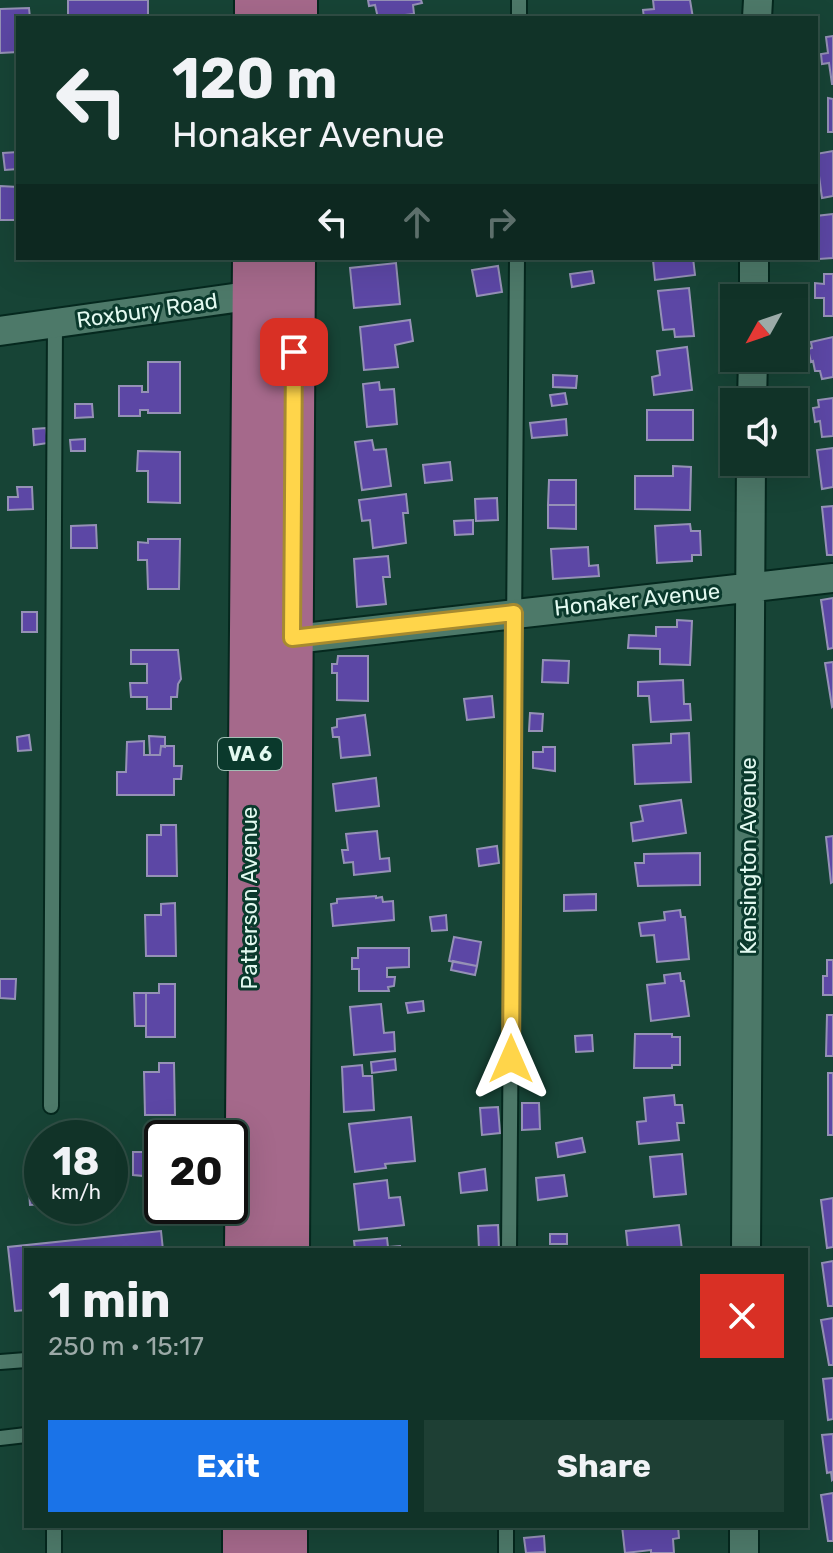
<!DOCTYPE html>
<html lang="en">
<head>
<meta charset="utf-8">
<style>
  :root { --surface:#113328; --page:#1e3f34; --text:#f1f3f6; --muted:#9caaa8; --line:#304e45; --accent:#1a73e8 }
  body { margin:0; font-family:Rubik,sans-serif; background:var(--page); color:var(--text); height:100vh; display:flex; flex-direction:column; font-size:30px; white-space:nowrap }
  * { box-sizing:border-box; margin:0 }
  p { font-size:26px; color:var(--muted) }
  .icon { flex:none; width:44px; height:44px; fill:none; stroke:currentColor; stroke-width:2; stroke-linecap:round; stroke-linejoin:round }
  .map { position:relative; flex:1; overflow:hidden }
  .side { position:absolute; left:24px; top:1248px; width:784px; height:280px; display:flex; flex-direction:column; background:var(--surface); border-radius:0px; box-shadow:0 8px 32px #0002,0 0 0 2px var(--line) }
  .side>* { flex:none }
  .guide { position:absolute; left:16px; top:16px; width:802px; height:244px; border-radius:0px; box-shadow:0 8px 32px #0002,0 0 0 2px var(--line); background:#113328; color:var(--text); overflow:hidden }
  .needle { width:52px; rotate:230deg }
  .fabs { position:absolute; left:720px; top:284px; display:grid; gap:16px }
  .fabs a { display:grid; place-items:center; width:88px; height:88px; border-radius:0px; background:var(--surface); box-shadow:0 8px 32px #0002,0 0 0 2px var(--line); font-size:40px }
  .speed { position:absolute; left:24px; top:1120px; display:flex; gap:16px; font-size:40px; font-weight:700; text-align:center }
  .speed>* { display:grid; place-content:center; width:104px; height:104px; border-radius:50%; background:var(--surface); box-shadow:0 8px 32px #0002,0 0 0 2px var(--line); line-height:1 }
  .speed small { font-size:20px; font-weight:400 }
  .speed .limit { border:4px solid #111; border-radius:12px; background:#fff; color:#111 }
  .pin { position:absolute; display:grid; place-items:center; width:68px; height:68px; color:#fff; margin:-34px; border-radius:16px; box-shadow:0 4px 12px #0006 }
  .me { position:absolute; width:88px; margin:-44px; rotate:0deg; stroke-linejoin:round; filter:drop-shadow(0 0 6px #0008) }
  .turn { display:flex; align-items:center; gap:28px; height:168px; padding:0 24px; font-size:36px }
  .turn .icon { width:104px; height:104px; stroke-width:2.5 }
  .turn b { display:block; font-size:56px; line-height:68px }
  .lanes { display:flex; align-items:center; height:76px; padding:0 24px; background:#0003; justify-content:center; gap:40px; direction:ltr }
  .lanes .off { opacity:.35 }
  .round { display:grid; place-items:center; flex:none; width:84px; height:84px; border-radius:0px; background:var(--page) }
  .headline { display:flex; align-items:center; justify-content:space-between; height:136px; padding:0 24px }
  h1 { font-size:48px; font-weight:700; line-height:60px }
  .button { display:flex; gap:16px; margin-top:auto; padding:16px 24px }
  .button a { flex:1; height:92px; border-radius:0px; background:var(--accent); color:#fff; font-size:32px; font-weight:700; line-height:92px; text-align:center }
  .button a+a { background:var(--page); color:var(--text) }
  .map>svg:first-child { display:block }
</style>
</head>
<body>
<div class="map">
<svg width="833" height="1553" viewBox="0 0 833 1553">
  <rect width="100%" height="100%" fill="#174436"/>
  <path fill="#5c47a5" stroke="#9591b6" stroke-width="2" d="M68,0h80v18h-80z
    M368,0h53l1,3 -9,2 1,9 -36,4 -3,-13 -6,1z
    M653,0h37l3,18h-49l-1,-8 11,-1z
    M29,8l1,10h-12v34l-18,1v-44z
    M833,36v48h-1l-3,-21 -7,1 -1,-10 7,-1 -2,-16z
    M828,98l5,1v33h-5z
    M833,151v45l-11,2 -6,-44z
    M18,152v17l-13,1 -2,-17z
    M0,186l18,1v33h-18z
    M833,214v44l-14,1 -3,-43z
    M646,258h47l2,17 -40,5 -2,-20h-7z
    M396,263l4,41 -46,4 -4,-40z
    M498,266l4,26 -25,4 -5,-26z
    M592,271l2,12 -22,4 -2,-13z
    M824,274h9v42h-9v-18h-9v-15l9,1z
    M689,288l5,48 -19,1 -1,-8 -11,1 -5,-39z
    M410,320l3,21 -18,4 3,22 -34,3 -4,-43z
    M833,337v40l-11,2 -2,-8h-5l-2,-10 -2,1 -3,-13 4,-1 -1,-6z
    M687,347l5,43 -38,5 -2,-18 8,-2 -3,-24z
    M148,362h32v51h-32v-3h-8v6h-21v-30h23v6h6z
    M553,375l24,1 -1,12 -23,-1z
    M379,382l1,8 14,-1 3,35 -30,3 -4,-43z
    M565,393l2,11 -15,2 -2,-11z
    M833,398v38l-11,1 -2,-16 -5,1 -2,-14 6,-1 -1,-7z
    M75,404h17l1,13 -18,1z
    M647,410h46v30h-46z
    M566,419l1,16 -35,3 -2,-15z
    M46,428l2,15 -14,2 -1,-16z
    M85,439v12h-14l-1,-11z
    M372,440l2,10 12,-1 5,37 -29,4 -7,-48z
    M833,448v39l-11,2 -5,-39z
    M138,451l42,1v51l-32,-1v-31h-11z
    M450,462l2,18 -27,3 -2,-18z
    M673,466l18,1 -1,43 -55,-1v-33h38z
    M549,480h27v25h-28z
    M17,487h15l1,22 -25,1v-13h10z
    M406,494l2,19h-5l3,30 -33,5 -3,-28 -8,1 -3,-21z
    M497,498l1,22 -22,1 -1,-22z
    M548,505h28v24l-28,-1z
    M833,506v49h-6l-5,-48z
    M473,520v14l-18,1 -1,-14z
    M690,524l1,7h9l1,24h-9v6l-35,2 -2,-37z
    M96,525l1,23h-26v-22z
    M148,539h32l-1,50h-31l-1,-29h-9v-18l10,1z
    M588,547l1,19 9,-1 1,11 -46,3 -2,-30z
    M388,556l2,21h-7l3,27 -29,3 -3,-48z
    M833,598v50l-5,1 -7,-49z
    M22,612h15v20h-15z
    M677,620l15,1 -2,44 -30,-1v-15l-32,-1 1,-13 27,1v-9h21z
    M131,650h47l3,29 -3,5 -1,13h-6v12h-24v-12h-16l-1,-14h17v-19h-16z
    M338,656h30v45l-31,-1v-27h-5v-9h5z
    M543,660l26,1 -1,22 -26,-1z
    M833,662v44l-1,1 -7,-44z
    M683,680l1,24h6l1,16 -40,2 -2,-26h-11v-14z
    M492,696l2,21 -27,3 -3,-21z
    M530,713l13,1 -1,17h-13z
    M365,715l5,40 -29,3 -2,-21h-6l-1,-9 5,-1v-8z
    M689,733l2,49 -56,2 -2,-39 38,-2v-9z
    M29,735l2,15 -13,1 -1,-14z
    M149,736l16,1v10l-4,-1 -1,9h-10z
    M144,741v14h16l1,-9h13v20h8l-1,13h-7v16h-57v-23h9l1,-30z
    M543,747h12v24l-22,-3v-16h10z
    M376,778l3,28 -43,5 -3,-27z
    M681,800l5,33 -53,8 -2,-18 12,-2 -3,-15z
    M161,825h15l1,51h-30v-41h14z
    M377,831l3,28 9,-1 1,13 -36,4 -1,-13 -9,1 -2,-13h6l-2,-16z
    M833,836v46l-2,1 -5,-46z
    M497,846l2,17 -20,3 -2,-17z
    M700,853v32l-62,1 -3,-23h9v-9z
    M596,894v16l-32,1v-16z
    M376,896v2l6,-1 1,5 10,-1 1,19 -61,6 -2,-22 6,-1v-4z
    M175,903l1,53h-30l-1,-41h16v-11z
    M680,910l1,7h4l4,42 -32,3 -3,-27 -13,1 -2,-13 26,-3 -1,-8z
    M446,915l1,15 -15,1 -2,-14z
    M454,937l27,5 -4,24 -28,-5z
    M358,948h51v19l-22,1v9h8l-1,9 -6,1 1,4h-30v-22h-7v-11h6z
    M827,960h6v35h-10v-19h4z
    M453,961l24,5 -2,9 -24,-5z
    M680,973l1,8h3l5,35 -38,5 -4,-36 18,-2 -1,-8z
    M0,979h16l-1,20 -15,-1z
    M159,984h16v53h-29v-44h13z
    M134,993h12v33h-11z
    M423,1001l1,10 -16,2 -2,-10z
    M381,1004l3,29 10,-1 1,19 -41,4 -4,-48z
    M827,1015h6v41h-7z
    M635,1034h37v3h8v28h-8v3h-38z
    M592,1035l1,16 -17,1 -1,-16z
    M395,1059l1,11 -24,3 -1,-11z
    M159,1063h15l1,52h-30l-1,-43h15z
    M362,1065l1,11h9l2,34 -30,2 -2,-45z
    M828,1073h5v62h-5z
    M674,1095l1,10h7l2,18h-7l2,17 -40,4 -2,-22 9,-1 -2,-23z
    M522,1103h17l1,26 -18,1z
    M498,1107l2,26 -18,2 -2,-27z
    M411,1117l4,44 -30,3 1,4 -31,4 -6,-48z
    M582,1138l3,14 -27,5 -2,-14z
    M160,1144h2v49h-18l-1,-17 -10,-1v-23h26z
    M682,1154l4,40 -32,3 -4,-40z
    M485,1169l2,21 -26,3 -2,-20z
    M564,1175l3,21 -29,4 -2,-22z
    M387,1180l2,18 11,-1 4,28 -45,5 -5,-46z
    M42,1190v14l-12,1 -1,-14z
    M833,1198v49l-6,1 -6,-48z
    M498,1225l1,25h-20l-1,-24z
    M679,1225l3,25h-54l-2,-19z
    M161,1231l2,19h-137v60l-11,1 -7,-64z
    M550,1234h17v10h-17z
    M387,1238l1,9 12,-1v4h-45l-1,-9z
    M833,1261v45h-5l-6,-43z
    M833,1318v47h-4l-8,-45z
    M833,1378v41l-5,1 -5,-41z
    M833,1434v45l-1,1 -1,-8 -4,1 -5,-38z
    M833,1493v48h-5l-7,-46z
    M622,1526h56l1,12 -6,1 1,14h-23v-3l-26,3z
    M544,1536l1,16 -19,1 -2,-15z"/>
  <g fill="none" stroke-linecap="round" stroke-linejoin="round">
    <defs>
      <path id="lane" d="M519,18v-18
        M51,1106l4,-783
        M509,1250l8,-992
        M0,1362l26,-2
        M0,1438l26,-3
        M54,1553v-27
        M506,1553v-27"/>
      <path id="street" d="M757,18l1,-18
        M754,298v-40
        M0,331l270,-38
        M752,402l1,-44
        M277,641l556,-63
        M746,1250l5,-788
        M744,1553v-27"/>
      <path id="primary" d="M256,18v-18
        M296,18v-18
        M246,1250l8,-992
        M288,1250l6,-992
        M244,1553v-27
        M286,1553v-27"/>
    </defs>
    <use href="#lane" stroke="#05281e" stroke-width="18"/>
    <use href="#street" stroke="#05281e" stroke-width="32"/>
    <use href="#primary" stroke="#05281e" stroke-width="46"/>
    <use href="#lane" stroke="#4d7969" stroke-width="14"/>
    <use href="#street" stroke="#4d7969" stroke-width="28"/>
    <use href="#primary" stroke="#a5698b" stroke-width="42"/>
  </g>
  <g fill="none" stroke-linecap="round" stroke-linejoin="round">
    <defs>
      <path id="route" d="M294,352l-2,286 222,-25 -3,446"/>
    </defs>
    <use href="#route" stroke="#a68a30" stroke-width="20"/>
    <use href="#route" stroke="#ffd54a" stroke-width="14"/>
  </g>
  <g text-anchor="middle" stroke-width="6" stroke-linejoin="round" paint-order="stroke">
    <rect fill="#0a392c" stroke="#a1bfb5" stroke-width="2" x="218" y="738" width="64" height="32" rx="6"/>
    <g font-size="20" font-weight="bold" fill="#e2f9f0">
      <text x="250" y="761">VA 6</text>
    </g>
    <g font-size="22" fill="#e2f9f0" stroke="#0a392c">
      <text transform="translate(147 310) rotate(-8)" y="8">Roxbury Road</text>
      <text transform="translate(637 599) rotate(-6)" y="8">Honaker Avenue</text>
      <text transform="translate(748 856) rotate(-90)" y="8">Kensington Avenue</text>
      <text transform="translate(249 898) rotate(-90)" y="8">Patterson Avenue</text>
    </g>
  </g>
</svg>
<div class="fabs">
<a><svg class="needle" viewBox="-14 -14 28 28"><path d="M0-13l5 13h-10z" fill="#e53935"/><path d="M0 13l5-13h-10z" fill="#9caaa8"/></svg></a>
<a><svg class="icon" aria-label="sound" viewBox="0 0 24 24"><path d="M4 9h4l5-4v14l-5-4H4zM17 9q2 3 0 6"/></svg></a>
</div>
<div class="speed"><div>18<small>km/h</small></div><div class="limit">20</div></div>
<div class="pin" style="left:294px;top:352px;background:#d93025"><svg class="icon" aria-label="arrive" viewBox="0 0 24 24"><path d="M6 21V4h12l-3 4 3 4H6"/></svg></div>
<svg class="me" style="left:511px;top:1059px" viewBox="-20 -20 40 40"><path d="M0-17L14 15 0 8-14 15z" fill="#ffd54a" stroke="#fff" stroke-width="4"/></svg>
<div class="guide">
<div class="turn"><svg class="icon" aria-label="left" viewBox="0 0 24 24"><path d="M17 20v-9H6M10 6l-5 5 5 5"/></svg><div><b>120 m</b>Honaker Avenue</div></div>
<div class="lanes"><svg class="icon" aria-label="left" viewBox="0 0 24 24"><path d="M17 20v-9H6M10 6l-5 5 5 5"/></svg><svg class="icon off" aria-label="ahead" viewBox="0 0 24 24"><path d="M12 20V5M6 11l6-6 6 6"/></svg><svg class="icon off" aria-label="right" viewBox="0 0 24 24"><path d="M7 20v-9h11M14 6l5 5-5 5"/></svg></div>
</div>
<section class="side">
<div class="headline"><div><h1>1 min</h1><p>250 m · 15:17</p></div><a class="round" style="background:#d93025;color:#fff"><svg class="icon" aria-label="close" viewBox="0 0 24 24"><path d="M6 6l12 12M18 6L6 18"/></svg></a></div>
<div class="button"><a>Exit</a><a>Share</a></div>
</section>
</div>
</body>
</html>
